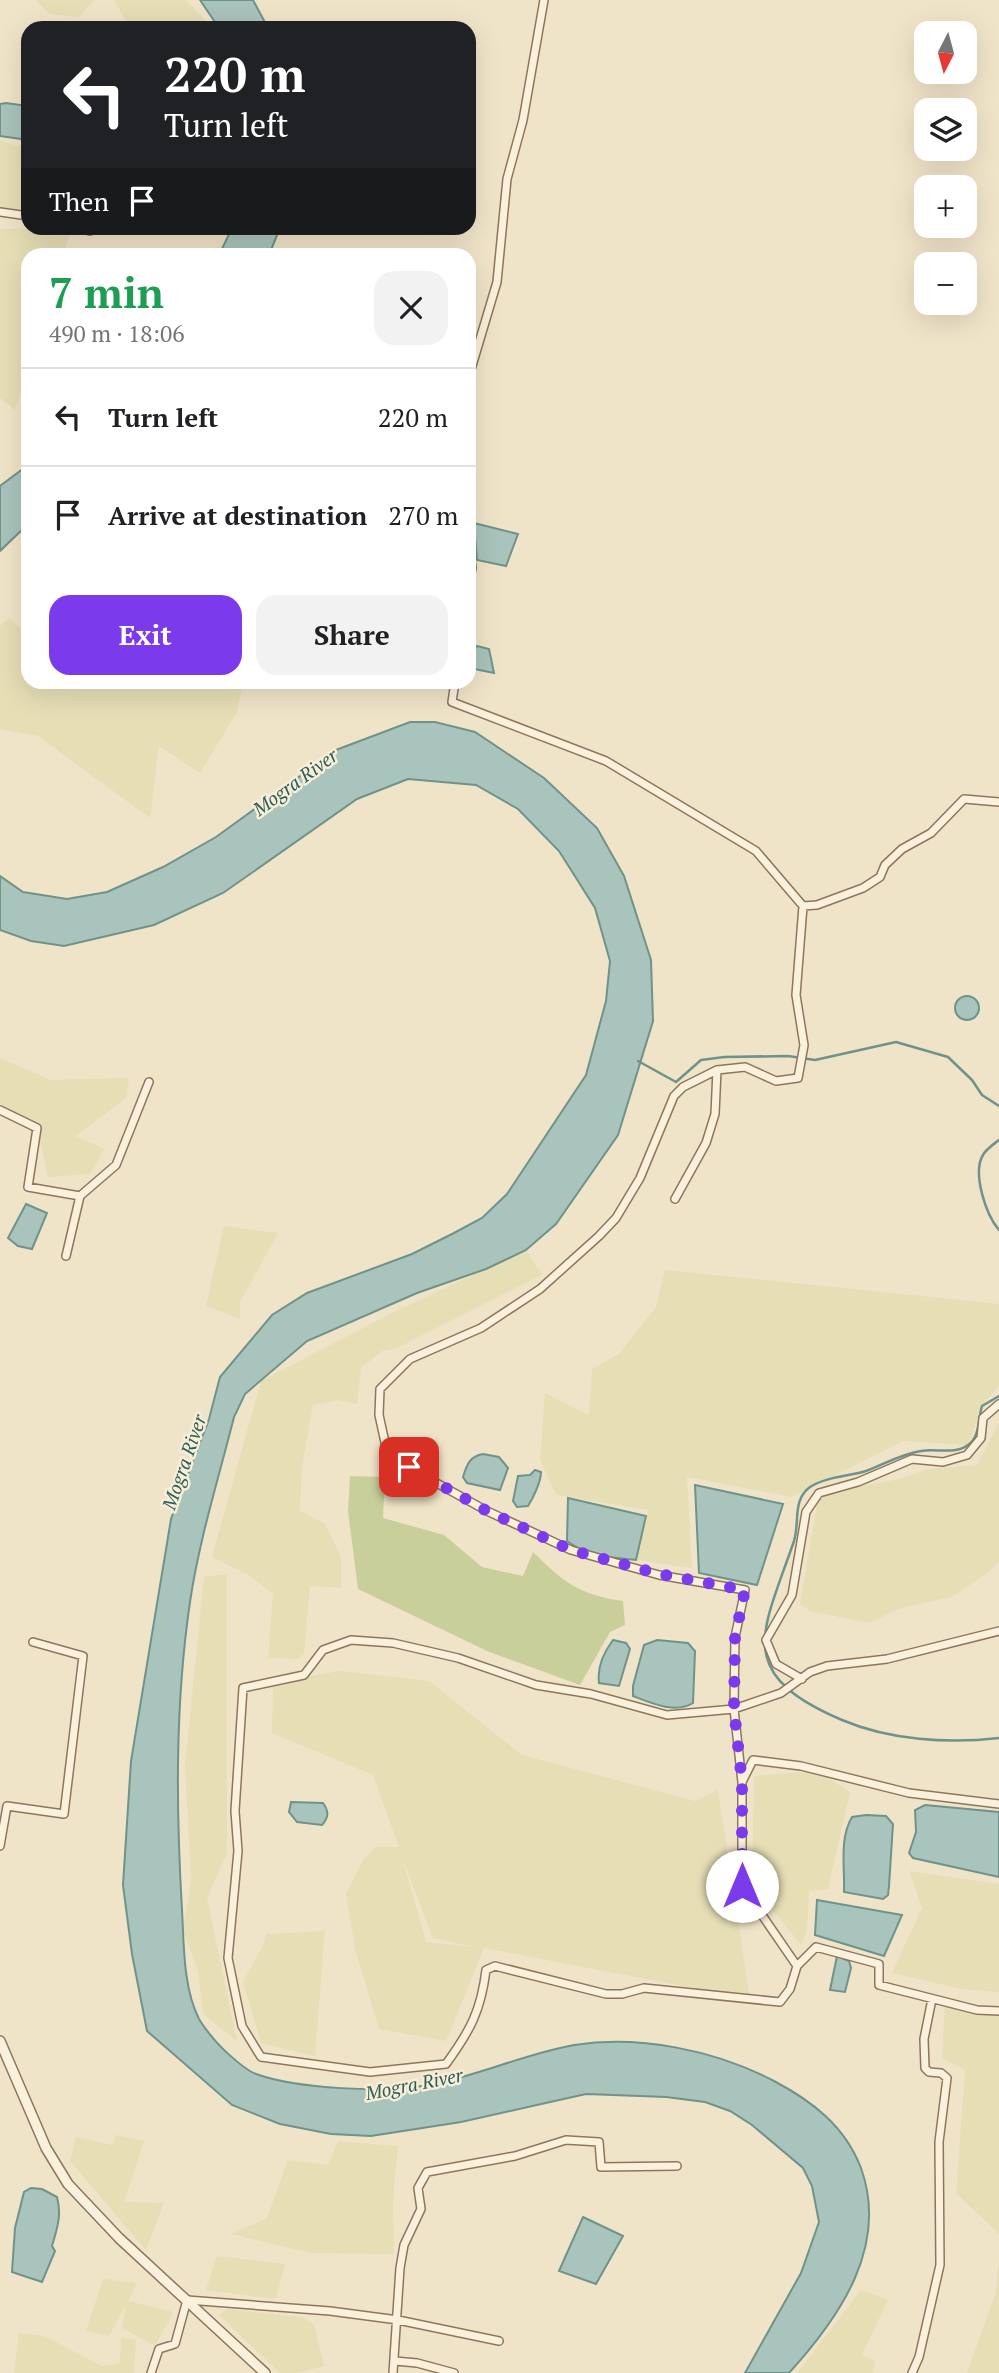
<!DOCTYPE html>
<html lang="en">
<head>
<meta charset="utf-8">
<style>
  :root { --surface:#fff; --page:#f2f2f2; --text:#202124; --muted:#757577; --line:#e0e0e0; --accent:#7c3aed }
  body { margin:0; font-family:"PT Serif",serif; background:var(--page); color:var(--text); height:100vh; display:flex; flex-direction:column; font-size:26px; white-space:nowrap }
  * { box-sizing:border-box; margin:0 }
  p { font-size:23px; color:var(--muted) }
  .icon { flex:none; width:38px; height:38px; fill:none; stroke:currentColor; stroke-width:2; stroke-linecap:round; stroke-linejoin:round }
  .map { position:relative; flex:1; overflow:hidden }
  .drawer { position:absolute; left:21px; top:248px; width:455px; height:441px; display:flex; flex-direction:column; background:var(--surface); border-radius:21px; box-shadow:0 7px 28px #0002 }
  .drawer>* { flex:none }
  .hud { position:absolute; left:21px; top:21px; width:455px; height:214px; border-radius:21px; box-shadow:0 7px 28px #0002; background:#202124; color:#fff; overflow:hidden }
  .needle { width:46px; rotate:186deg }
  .controls { position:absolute; left:914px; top:21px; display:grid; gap:14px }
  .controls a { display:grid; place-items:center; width:63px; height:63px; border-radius:14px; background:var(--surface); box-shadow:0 7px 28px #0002; font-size:35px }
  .pin { position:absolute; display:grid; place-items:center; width:60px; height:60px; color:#fff; margin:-30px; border-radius:14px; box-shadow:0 4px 10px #0006 }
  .me { position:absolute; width:77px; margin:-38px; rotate:0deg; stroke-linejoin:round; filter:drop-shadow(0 0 5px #0008) }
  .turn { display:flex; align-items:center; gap:24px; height:147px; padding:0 28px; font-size:32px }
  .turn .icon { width:91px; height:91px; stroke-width:2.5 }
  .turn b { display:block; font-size:49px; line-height:60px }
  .then { display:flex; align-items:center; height:66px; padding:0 28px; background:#0003; gap:14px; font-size:26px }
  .round { display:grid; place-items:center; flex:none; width:74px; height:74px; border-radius:21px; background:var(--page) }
  .summary { display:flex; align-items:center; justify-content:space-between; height:119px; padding:0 28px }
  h1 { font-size:42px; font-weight:700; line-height:52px; color:#1e9e55 }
  .primary-button { display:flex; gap:14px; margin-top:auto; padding:14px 28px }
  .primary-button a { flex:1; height:80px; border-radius:21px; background:var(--accent); color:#fff; font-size:28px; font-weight:700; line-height:80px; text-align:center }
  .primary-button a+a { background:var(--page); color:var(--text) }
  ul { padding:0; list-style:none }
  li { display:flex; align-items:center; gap:21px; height:98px; padding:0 28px; border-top:2px solid var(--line) }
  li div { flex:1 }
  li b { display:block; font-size:26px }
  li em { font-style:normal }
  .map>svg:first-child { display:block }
</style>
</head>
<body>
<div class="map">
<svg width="999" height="2373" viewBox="0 0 999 2373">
  <rect width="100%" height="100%" fill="#f0e4c8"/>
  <path fill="#e6deb5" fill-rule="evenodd" d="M35,0h59l-16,17 -28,-3z
    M114,0h72l27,28h-83z
    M0,141l18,5 10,-2v68l-28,-3z
    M72,228l-9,27 -35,1v111l-13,43 -15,-12v-169z
    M9,618l19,16v48l215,1 -6,29 -37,61 -41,-27 -9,72 -112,-82 -38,-7v-103z
    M0,1058l51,22 78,-2 -2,19 -51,39 28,13 -14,25 -42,3 -11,-49 -37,-25z
    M224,1226l54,7 -38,69v17l-34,-13z
    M526,1250l16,25 -145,73 -15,3 -21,17 -4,36 -19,-4 -25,5 -11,62 -2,44 25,13 16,33v31l-31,-2 -6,68 -7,5 -29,-1 5,-64 -24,-19 -37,-18 49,-176 127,-66z
    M665,1270l334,34v82l-17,20 -14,39 -65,-4 -111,56 -105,-20 5,91 -56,-8 13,-50 -93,-15 -16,-35 5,-67 44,22 3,-46 27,-15 37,-47z
    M999,1422v139l-9,10 -38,26 -51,11 -32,15 -59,-12 -10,-7 19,-111 81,-14 27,-10 50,-4z
    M227,1574v279l-20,45 30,143 -34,-27 -5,-43 -15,-41 8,-49 -6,-117 19,-187z
    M340,1671l89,10 93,74 173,46 23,-11 32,209 -266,-51 -38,93 -67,-12 -24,-80 -9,-56 17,-33 12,-13h24l-26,-72 -101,-42 1,-51zM403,1860l30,78 41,9 -48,-5z
    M817,1771l33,21 -22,97 -19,2 -2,39 -6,15 -49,-62 2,-107z
    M909,1871l90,13v108l-37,-3 -70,-16 30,-65z
    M325,1931l-10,125 -54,-13 -18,-61 21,-38 2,-10z
    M945,2002l54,10v222l-43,-41 9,-123 -23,-12z
    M116,2135l28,6 -20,61 40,1 -18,47 -76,-89 6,-24 36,8z
    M338,2141l60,5 -5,56 1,52 -83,-1 -80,-19 36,-16 21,-58 40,5z
    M217,2256l68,8 -9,35 -70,-9z
    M999,2262v111h-32l28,-78z
    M103,2279l34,4 -9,18 45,11 -18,34 -33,-18 4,-23 -17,31 -23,-5z
    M861,2290l27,10 -26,55 13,6 -2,12h-76z
    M227,2309l75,8 12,7 10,42 -27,7h-17l-61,-58z
    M19,2333l25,3 58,30 18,-3 1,-25 15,2 -2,33h-120z"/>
  <path fill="#c9cf9b" d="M350,1476l35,1 -2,41 61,17 38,32 41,9 10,-24c32,31 44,42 90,49l2,24 -15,7 -30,53 -93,-34 -129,-62 -10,-78z"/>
  <path fill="#a9c4bc" stroke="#6f938a" stroke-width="2" d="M200,0h53l15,28h-49z
    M6,103l22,3v34l-28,-4v-32z
    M232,228h48l-11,27h-50z
    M28,465v59l-28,27v-65z
    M474,523l44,11 -12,32 -29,-6z
    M477,646l12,3 5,24 -20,-4 -3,-18z
    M410,722h25l40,10 69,46 53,50 27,48 27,84 2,61 -35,114 -62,89 -30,26 -40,19 -69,24 -110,48 -62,53 -11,23c-15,60 -35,123 -44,185 -15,102 -14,205 -8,308 2,34 1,78 17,109 6,10 17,23 25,31 9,8 21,20 32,24 42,15 128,19 173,11 49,-9 95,-31 145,-40 66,-10 141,5 200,36 38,20 71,45 87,87 28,78 -21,149 -72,205h-44l56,-100 18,-51 -7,-36 -9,-18 -51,-43 -22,-14 -25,-9 -39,-5 -80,-3 -125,28 -90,14 -40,-2 -51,-10 -48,-19 -85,-74 -15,-77 -9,-69 8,-124 40,-242 38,-100 11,-42 52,-62 35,-22 105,-39 42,-21 28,-15 25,-24 79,-119 20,-74 4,-40 -15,-53 -36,-57 -41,-42 -42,-24 -68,-6 -51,20 -134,94 -69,32 -90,21 -33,-5 -31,-11v-54l23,16 44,7 40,-7 56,-25 53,-30 120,-87z
    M955 1008a12 12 0 1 1 24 0a12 12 0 1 1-24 0Z
    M26,1204l21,9 -15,36 -14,-3 -10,-8z
    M483,1454l16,3 9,11 -8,22 -33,-7 -4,-6c4,-13 7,-21 20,-23z
    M535,1470l6,2c0,10 -8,26 -13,34l-11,1 -4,-6 5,-25 12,-1z
    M695,1485l88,19 -26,81 -58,-12z
    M568,1498l78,18 -10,44 -48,-5 -21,-14z
    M613,1640l13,3 4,6 -11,37 -20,-3c-2,-15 5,-31 14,-43z
    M657,1640l31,3 7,8 -2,52c-17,11 -42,0 -60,-7v-10l11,-41z
    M291,1802l32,1c6,8 6,14 -1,22l-25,-3 -8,-10z
    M925,1805l74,7v65l-86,-19 -4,-5 7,-21 -1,-22z
    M866,1815l20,1 7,8 -4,62 -1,9 -5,4 -39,-7c1,-24 -5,-53 8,-75z
    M817,1900l85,15 -18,41 -69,-21z
    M837,1956l12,5 2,7 -6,24 -15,-2z
    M31,2188l11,1 15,8c5,18 0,32 -5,49l3,5 -13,31 -30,-10 3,-44 9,-36z
    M583,2217l40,19 -27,48 -37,-13z"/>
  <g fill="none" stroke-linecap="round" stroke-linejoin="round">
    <path stroke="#6f938a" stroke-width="2.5" d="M638,1061l38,21 25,-22 23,-3 64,-1 27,4 81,-18 52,15 24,23 10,15 17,11
      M999,1140c-5,4 -13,9 -16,15 -11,18 3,60 16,75
      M999,1396l-17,10c-4,13 -2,31 -14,39 -13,10 -32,3 -47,6 -20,3 -36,13 -55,20 -16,5 -41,6 -56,16 -18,13 -10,35 -16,54 -31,91 -62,132 48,179 47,20 106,24 157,18"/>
    <defs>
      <path id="minor" d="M0,212l28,4
        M78,228l12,3
        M469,376l28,-94 10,-103 16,-59 21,-120
        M469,545l3,23 -3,16
        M455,682l-3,20 154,59 150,90 47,55 14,-1 46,-17 17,-11 5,-12 17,-16 29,-16 33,-34 35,3
        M717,1070l-34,17 -9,9 -34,82 -24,40 -17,18 -59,53 -59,39 -71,31 -30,30 -1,26 9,41 99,55 84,39 88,25 86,15 -10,47 -1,72 8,73 11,-22 48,6 108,27 90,11
        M0,1110l37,18 -9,59 52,9 -14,60
        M80,1196l36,-31 33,-83
        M675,1199l31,-56 9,-29 2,-44 28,-3 31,14 22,-3 6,-33 -8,-50 7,-89
        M802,1679l-26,-15 -10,-24 26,-45 14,-83 13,-19 39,-11 54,-23 31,3 24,-7 14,-17 2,-20 16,-14
        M742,1782v104l55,80 19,-19 63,17v21l98,25 22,1
        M0,1846l7,-40 57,8 19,-158 -50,-14
        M797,1966l-7,23 -10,13 -136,-14 -22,6h-16l-111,-28 -9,4c-5,41 -16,61 -40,94l-76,8 -109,-15 -19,-31 -14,-68 10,-107 -3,-40 8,-123 61,-13 19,-25 28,-10 42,3 65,15 78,27 55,9 76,21 67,-6 47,-16 29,-21 17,-6 60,-7 112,-28
        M395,2361l22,2 37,10
        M151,2373l8,-24 16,-5 12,-44 143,11 68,9 101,21
        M393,2373l7,-105 4,-23 17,-36 -3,-21 9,-16 88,-16 51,-16 33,2 2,25 76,-1
        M912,2373l7,-16 21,-92 -1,-123 8,-64 -6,-5 -12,-1 -4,-4 -1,-29 8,-40"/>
      <path id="tertiary" d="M0,2041l46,107 22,36 51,54 146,135"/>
    </defs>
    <use href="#minor" stroke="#8d765c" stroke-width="10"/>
    <use href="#tertiary" stroke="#8d765c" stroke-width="12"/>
    <use href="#minor" stroke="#faf1dc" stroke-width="7"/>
    <use href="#tertiary" stroke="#faf1dc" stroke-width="9"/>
  </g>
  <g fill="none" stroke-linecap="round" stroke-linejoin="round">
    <path stroke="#7c3aed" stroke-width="12" stroke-dasharray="0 21.6" d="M409,1467l78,44 84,39 88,24 86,16 -10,47 -1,72 8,73v104"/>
  </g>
  <g text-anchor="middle" stroke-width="5" stroke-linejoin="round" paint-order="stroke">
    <g font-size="19" font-style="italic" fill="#2f5d5a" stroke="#f7eed8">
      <text transform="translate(295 782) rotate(-36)" y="7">Mogra River</text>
      <text transform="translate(184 1462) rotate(-71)" y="7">Mogra River</text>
      <text transform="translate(414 2084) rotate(-11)" y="7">Mogra River</text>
    </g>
  </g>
</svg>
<div class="controls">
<a><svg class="needle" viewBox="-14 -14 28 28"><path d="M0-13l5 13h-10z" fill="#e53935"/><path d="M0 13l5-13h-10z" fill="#757577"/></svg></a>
<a><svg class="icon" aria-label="layers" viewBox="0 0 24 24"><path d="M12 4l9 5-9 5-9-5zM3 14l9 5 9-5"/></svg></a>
<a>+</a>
<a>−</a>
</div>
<div class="pin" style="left:409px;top:1467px;background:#d93025"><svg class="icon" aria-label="arrive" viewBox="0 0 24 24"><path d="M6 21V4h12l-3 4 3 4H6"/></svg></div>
<svg class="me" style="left:742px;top:1886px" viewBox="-20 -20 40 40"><circle r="19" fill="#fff"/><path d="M0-13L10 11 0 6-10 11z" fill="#7c3aed"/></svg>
<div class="hud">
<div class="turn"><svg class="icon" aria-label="left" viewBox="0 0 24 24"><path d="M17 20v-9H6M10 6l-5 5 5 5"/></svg><div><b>220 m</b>Turn left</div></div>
<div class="then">Then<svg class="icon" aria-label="arrive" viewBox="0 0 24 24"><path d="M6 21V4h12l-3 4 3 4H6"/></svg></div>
</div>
<section class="drawer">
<div class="summary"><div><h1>7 min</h1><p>490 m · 18:06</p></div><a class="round"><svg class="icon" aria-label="close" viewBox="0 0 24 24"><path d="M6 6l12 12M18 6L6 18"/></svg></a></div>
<ul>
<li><svg class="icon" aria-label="left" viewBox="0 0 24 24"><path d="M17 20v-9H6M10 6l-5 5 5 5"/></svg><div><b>Turn left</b></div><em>220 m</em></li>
<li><svg class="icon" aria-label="arrive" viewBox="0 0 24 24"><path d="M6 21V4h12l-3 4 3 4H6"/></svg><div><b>Arrive at destination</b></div><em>270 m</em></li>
</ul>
<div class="primary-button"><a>Exit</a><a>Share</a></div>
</section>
</div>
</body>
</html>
